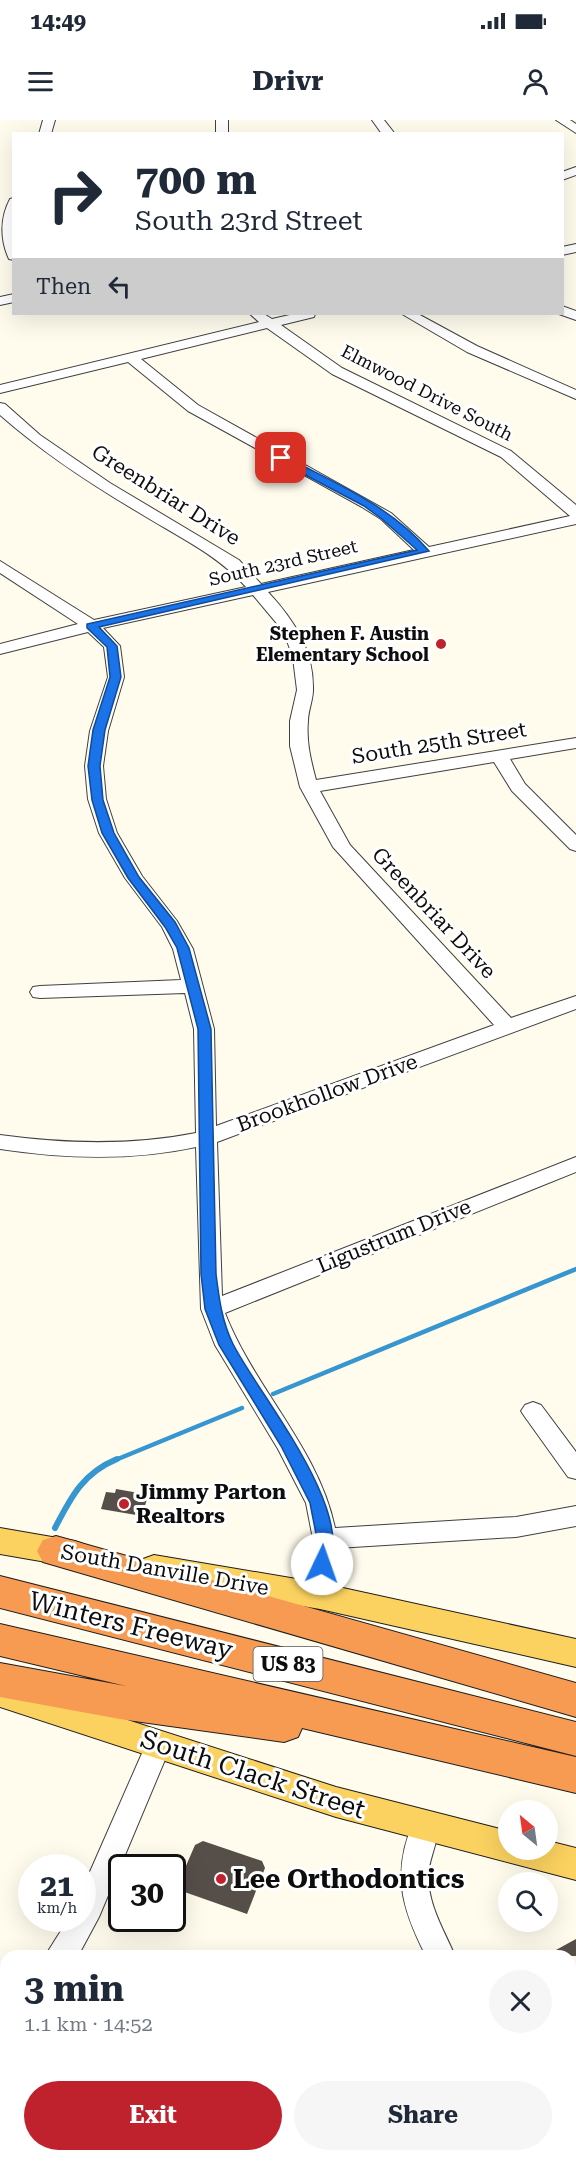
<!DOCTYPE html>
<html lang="en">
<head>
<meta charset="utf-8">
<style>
  :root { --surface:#fff; --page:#f6f6f7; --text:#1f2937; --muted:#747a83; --accent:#c0222d }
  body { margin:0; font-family:"Roboto Serif",serif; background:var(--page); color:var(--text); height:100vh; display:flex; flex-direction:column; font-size:22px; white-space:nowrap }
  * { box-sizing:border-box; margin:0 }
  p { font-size:20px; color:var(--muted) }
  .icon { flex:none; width:33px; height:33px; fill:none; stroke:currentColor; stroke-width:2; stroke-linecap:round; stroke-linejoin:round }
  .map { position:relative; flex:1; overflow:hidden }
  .side { position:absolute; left:0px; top:1830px; width:576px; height:212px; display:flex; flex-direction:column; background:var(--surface); border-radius:18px 18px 0 0; box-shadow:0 6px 24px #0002 }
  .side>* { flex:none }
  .banner { position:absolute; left:12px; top:12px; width:552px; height:183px; border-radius:0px; box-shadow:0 6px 24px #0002; background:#fff; color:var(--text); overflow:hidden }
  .needle { width:39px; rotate:331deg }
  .buttons { position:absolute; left:498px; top:1680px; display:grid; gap:12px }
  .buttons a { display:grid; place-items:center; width:60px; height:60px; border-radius:50%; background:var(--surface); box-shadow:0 6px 24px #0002; font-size:30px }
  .speed { position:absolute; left:18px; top:1734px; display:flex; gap:12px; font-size:30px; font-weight:700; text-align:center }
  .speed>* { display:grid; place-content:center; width:78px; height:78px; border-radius:50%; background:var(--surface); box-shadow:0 6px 24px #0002; line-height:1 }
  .speed small { font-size:15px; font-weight:400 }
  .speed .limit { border:3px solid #111; border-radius:9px; background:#fff; color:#111 }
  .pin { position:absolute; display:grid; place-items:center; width:51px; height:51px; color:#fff; margin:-26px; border-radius:12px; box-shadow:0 3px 9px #0006 }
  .me { position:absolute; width:66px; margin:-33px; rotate:3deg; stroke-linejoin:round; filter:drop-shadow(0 0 4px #0008) }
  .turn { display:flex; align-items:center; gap:21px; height:126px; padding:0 24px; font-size:27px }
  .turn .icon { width:78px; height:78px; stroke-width:2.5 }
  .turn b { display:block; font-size:42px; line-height:51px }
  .then { display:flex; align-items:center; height:57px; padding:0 24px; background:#0003; gap:12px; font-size:22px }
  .round { display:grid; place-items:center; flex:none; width:63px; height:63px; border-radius:32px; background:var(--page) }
  .overview { display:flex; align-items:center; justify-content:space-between; height:102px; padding:0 24px }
  h1 { font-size:36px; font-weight:700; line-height:45px }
  .primary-button { display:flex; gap:12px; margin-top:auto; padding:12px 24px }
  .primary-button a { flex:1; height:69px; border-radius:36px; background:var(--accent); color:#fff; font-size:24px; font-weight:700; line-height:69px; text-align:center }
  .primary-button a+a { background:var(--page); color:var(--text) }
  .status { display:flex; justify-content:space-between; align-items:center; height:42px; padding:0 30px; background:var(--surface); direction:ltr }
  .status svg { height:16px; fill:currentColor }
  header { display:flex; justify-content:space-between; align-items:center; height:78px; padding:0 24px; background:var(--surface); font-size:27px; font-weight:700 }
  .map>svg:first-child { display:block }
</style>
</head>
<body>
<div class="status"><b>14:49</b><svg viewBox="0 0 49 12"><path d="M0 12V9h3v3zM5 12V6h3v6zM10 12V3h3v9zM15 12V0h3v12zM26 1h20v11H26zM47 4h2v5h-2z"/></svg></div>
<header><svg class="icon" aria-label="menu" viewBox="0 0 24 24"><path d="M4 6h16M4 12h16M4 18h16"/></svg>Drivr<svg class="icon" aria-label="person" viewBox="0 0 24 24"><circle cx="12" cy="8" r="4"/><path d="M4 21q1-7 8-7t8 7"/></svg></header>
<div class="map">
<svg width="576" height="2041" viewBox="0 0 576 2041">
  <rect width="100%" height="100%" fill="#fffbed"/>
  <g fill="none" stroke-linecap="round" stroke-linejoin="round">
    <path stroke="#3696d0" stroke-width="4.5" d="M273,1274l303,-125
      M113,1341l129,-53"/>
    <path stroke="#3696d0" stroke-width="6" d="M55,1408c16,-31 28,-55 62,-69"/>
  </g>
  <path fill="#564e49" d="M116,1369l23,4 -1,4 9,2 -5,17 -41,-7 5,-17 9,1z
    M203,1721l59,20 3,7 -18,46 -71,-25 19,-44z
    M576,1819v17h-31z"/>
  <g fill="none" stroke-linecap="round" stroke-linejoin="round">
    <defs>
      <path id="minor" d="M43,0h12l-4,14h-12z
        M216,0h12v14h-12z
        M372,0h12l11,14h-13z
        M556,0h14l6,4v9z
        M576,47v8l-14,5v-8z
        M14,78v62l-5,-1c-9,-19 -9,-41 1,-60z
        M576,124v8l-14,3v-8z
        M14,174v8l-14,3v-8z
        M562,186l14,5v9l-17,-6h3z
        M250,194h14l8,5 22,-5h21l-1,3 -33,8 61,43 169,83 65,54v19l-308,68c26,28 46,58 45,98 0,10 -5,21 -5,31 -2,21 3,40 8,59l260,-42v10l-66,11 15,25 51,51v16l-6,-2 -58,-58 -18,-29 -174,29 30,54 161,173 65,-22v13l-359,133 5,154 354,-139v15l-351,141c29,75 94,136 110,215l181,-11 60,-11v20l-60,11 -179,11 -4,48 -4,7 -9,3 -9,-3 -4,-7 6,-57 -7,-36 -28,-54 -63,-104 -14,-36 -5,-162c-65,14 -130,12 -196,2v-14c66,9 130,11 196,-2l-2,-104 -9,-36 -145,5 -7,-1 -3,-5 3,-5 7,-1 141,-6 -8,-31 -11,-22 -37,-49 -26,-45 -11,-34 -3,-33 5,-35 18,-54 -4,-30 -16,-15 -88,22v-10l78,-20 -78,-51v-12l94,59 152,-33c-29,-33 -71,-52 -108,-75 -49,-29 -96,-60 -138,-97v-12l5,1 35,31 70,48 129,77 22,24 153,-34 -33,-31 -19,-12 -174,-96 -60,-49 -128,31v-8l259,-63zM267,208l65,46 169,83 69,59 -141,31 -38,-34 -193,-108 -57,-46zM253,475l31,37 9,26 4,32 -7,31v25l10,41 33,60 161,178 -278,101 -2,-97 -21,-80 -16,-28 -35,-45 -25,-43 -11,-34 -3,-33 5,-35 16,-54 -4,-31 -17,-18z
        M402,194h16l59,32 99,44v9l-109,-47z
        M533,1282l8,3 35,47v27l-8,-2 -43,-60 -4,-6 4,-6z
        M159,1611l9,4 4,8 -73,174 -21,39h-33l24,-38h13v-28l68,-155z
        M425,1695l10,3c8,19 -7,39 -7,59 1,30 16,53 27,79h-29c-25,-49 -35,-84 -11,-138z
        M0,1877l6,3v30l-6,-3z
        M570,2023l6,5v13h-25l-2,-5h21z
        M109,2036h31l2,5h-31z"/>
      <path id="major" d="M0,1408l75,13 11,4 5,9 -5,9 -11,4 -75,-13z
        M154,1435l166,28 256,56v28l-256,-58 -166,-28 -11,-4 -5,-9 5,-9z
        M0,1559l336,108 172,44v19h40v-9l28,7v32l-240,-63 -336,-110z"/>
      <path id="highway" d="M56,1416l520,147v34l-533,-155 -6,-11 6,-11z
        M0,1456l576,146v34l-576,-148z
        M0,1504l576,133v36l-274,-65 -4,9 -14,5 -164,-23 -120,-22v-34l126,23 -126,-30z"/>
    </defs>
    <use href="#minor" stroke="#404040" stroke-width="2"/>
    <use href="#major" stroke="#1e1e1e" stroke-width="2"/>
    <use href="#highway" stroke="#1e1e1e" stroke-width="2"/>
    <use href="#minor" fill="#fff" fill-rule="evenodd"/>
    <use href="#major" fill="#fbd260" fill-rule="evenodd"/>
    <use href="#highway" fill="#f79a52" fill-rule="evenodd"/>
  </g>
  <path fill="#1a73e8" stroke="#114b97" stroke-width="1.5" d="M277,336h7c51,27 107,50 145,95l-330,76 18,19 4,31 -16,53 -5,36 3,34 11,33 25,44 36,45 14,26 22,81 5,245c3,24 6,48 17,70 26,51 124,167 95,225h-11l-3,-5 3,-25 -7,-36 -29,-57 -62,-101 -14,-36 -4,-35 -3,-245 -21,-81 -12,-21 -37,-49 -26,-45 -10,-33 -4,-34 5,-36 17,-53 -3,-30 -20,-19v-4l330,-74 -35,-31 -18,-13 -87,-46z"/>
  <g fill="#c0222d" stroke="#fff" stroke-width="2">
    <circle cx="441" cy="524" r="6"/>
    <circle cx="124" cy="1384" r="6"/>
    <circle cx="221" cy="1759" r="6"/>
  </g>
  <g text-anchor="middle" stroke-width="6" stroke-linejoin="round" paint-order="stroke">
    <g font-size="18" fill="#0d0d0d" stroke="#fff">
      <text transform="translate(427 273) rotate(27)" y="6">Elmwood Drive South</text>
      <text transform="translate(283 443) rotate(-13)" y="6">South 23rd Street</text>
    </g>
    <g font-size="18" font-weight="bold" fill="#0d0d0d" stroke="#fff" text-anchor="end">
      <text x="429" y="520">Stephen F. Austin<tspan x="429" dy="21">Elementary School</tspan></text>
    </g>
    <rect fill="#fff" stroke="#565656" stroke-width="1.5" x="253.5" y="1527" width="69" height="34" rx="4.5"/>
    <g font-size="20" font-weight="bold" fill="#0d0d0d">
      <text x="288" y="1551">US 83</text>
    </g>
    <g font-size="21" fill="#0d0d0d" stroke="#fff">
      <text transform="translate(166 375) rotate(32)" y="7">Greenbriar Drive</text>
      <text transform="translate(439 623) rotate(-9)" y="7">South 25th Street</text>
      <text transform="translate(434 793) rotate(47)" y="7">Greenbriar Drive</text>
      <text transform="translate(327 973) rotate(-20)" y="7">Brookhollow Drive</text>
      <text transform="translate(394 1116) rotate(-22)" y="7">Ligustrum Drive</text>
      <text transform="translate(165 1450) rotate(10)" y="7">South Danville Drive</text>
    </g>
    <g font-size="21" font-weight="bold" fill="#0d0d0d" stroke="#fff" text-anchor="start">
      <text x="136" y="1379">Jimmy Parton<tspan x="136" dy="24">Realtors</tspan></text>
    </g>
    <g font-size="26" fill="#0d0d0d" stroke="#fff">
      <text transform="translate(131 1505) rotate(14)" y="9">Winters Freeway</text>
      <text transform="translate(253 1654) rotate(18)" y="9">South Clack Street</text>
    </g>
    <g font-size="26" font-weight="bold" fill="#0d0d0d" stroke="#fff" text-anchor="start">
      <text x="233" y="1768">Lee Orthodontics</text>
    </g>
  </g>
</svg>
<div class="buttons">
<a><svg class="needle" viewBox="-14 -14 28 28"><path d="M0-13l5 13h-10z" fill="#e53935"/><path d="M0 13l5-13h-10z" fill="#747a83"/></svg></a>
<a><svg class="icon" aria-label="search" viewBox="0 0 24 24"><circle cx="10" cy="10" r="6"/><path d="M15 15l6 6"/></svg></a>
</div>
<div class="speed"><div>21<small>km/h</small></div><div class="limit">30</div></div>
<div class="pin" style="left:281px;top:338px;background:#d93025"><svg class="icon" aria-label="arrive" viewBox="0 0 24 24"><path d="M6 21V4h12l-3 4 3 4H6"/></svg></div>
<svg class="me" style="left:322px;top:1444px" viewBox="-20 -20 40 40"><circle r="19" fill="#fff"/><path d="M0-13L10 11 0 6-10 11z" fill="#1a73e8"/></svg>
<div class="banner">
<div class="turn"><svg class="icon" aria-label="right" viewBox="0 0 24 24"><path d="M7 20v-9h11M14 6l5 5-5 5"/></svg><div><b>700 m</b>South 23rd Street</div></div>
<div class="then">Then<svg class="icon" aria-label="left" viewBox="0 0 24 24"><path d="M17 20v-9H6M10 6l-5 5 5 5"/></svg></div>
</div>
<section class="side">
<div class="overview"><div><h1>3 min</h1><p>1.1 km · 14:52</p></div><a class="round"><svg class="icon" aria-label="close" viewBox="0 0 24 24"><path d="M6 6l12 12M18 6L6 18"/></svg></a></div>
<div class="primary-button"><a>Exit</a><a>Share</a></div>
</section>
</div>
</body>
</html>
